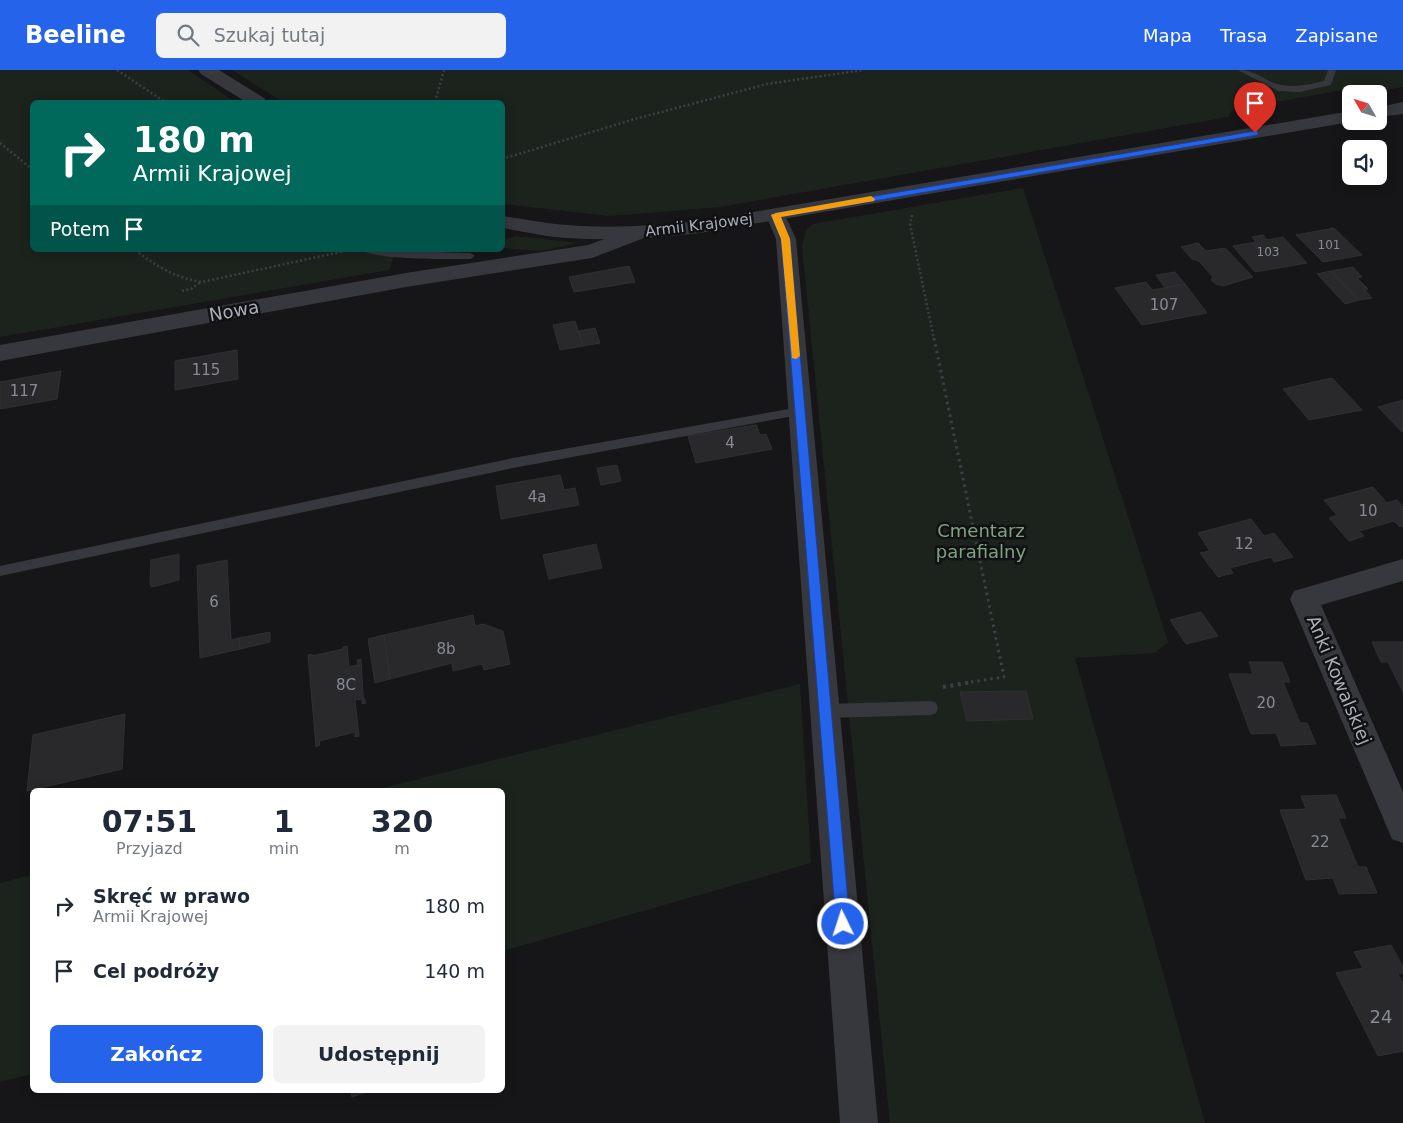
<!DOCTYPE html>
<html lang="pl">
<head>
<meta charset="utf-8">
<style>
  :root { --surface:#fff; --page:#f2f2f3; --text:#1f2937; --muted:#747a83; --accent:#2563eb }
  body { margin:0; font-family:"DejaVu Sans",sans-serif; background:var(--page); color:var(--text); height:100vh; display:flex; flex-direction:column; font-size:19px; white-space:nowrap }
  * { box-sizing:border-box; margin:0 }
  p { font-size:16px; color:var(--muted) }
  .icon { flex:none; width:28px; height:28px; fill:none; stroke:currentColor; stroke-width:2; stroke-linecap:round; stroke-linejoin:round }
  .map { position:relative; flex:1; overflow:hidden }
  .side { position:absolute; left:30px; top:718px; width:475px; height:305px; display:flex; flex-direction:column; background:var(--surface); border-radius:8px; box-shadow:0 2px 12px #0003 }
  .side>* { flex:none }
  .guide { position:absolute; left:30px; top:30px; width:475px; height:152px; border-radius:8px; box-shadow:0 2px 12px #0003; background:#00695c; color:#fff; overflow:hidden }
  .needle { width:32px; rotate:309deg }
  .controls { position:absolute; left:1342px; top:15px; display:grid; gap:10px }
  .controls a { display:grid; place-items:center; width:45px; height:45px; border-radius:8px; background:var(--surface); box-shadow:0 2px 12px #0003; font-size:25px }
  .pin { position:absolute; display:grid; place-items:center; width:42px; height:42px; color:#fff; margin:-51px -21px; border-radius:50% 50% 50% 0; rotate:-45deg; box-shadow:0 0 5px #0007 }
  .pin .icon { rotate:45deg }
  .me { position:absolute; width:55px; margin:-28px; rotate:356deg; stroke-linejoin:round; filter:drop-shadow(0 0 4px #0008) }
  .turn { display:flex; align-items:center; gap:18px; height:105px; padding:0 20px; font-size:22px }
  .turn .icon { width:65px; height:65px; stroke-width:2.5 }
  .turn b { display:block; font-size:35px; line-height:42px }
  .then { display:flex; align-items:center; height:48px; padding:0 20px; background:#0003; gap:10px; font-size:19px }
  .eta { display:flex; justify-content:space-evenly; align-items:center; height:85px; text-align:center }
  .eta b { font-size:30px; font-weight:800; line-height:35px }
  .cta { display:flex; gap:10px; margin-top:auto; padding:10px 20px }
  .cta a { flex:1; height:58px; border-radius:8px; background:var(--accent); color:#fff; font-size:20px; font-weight:800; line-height:58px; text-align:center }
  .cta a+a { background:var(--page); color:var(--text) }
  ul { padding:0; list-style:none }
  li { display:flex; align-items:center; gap:15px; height:65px; padding:0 20px }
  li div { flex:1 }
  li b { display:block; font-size:19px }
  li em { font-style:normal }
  header { display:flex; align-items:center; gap:30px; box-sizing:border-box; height:70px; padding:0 25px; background:var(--accent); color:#fff }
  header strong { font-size:24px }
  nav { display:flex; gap:28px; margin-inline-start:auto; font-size:18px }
  .search { width:350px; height:45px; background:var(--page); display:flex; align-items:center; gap:12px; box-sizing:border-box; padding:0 18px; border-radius:8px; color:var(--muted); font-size:19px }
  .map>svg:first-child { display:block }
</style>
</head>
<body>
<header>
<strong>Beeline</strong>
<div class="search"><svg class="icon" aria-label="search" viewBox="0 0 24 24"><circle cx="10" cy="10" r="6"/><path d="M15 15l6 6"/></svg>Szukaj tutaj</div>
<nav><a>Mapa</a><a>Trasa</a><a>Zapisane</a></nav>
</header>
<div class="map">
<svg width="1403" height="1053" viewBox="0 0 1403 1053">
  <rect width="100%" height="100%" fill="#161618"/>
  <path fill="#1c231d" d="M0,0h188l47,32h-203v148h364l-7,20 -389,67z
    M232,0h1171v17l-35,6 -15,-5 -121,22 -4,7 -508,90 -111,9 -106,-12 -1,-102h-219z
    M1023,118l145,454 -13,11 -80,5 130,465h-315l-88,-877 4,-16 7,-6z
    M516,166l62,7 -37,8 -38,-3v-8z
    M800,614l11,179 -308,88 -1,-161h-128z
    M32,805v199l-32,8v-199z"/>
  <path fill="#29292c" stroke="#303034" d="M1334,158l28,27 -39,7 -27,-27z
    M1263,165l4,5 16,-3 24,26 -52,9 -22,-26 23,-4 -4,-5z
    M1198,173l8,8 19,-3 28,29 -30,9 -7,-2 -5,-4 2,-3 -14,-16 -7,-2 -11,-12z
    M629,196l6,16 -61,10 -5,-15z
    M1353,197l9,10 -5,1 11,11 -3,1 7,8 -13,2 -28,-29z
    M1331,201l28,29 -14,4 -28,-30z
    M1175,202l10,12 -20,4 -9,-13z
    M1146,212l6,8 33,-6 22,29 -65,12 -27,-37z
    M575,251l8,25 -23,4 -7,-25z
    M595,258l5,15 -17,3 -4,-15z
    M237,280l1,29 -63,11v-29z
    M61,301l-4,28 -57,10v-27z
    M1332,308l30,32 -53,10 -26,-31z
    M1403,330v31l-1,1 -24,-25z
    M756,355l4,10 6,-1 6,15 -76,14 -8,-27z
    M617,395l4,16 -20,4 -4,-17z
    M560,405l4,15 11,-2 4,17 -78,14 -5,-33z
    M1373,417l14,16 10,-3 6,7v19l-3,1 -6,-6 -35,10 5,5 -15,5 -20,-23 8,-3 -13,-15z
    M1251,449l13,17 10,-3 19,24 -19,5 -3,-5 -41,11 3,5 -15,4 -18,-24 10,-2 -12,-18z
    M596,474l6,24 -53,11 -6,-24z
    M179,484v26l-27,7 -2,-2 1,-25z
    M227,490l4,80 8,-2 1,11 -40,9 -3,-92z
    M1201,542l17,24 -32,8 -16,-24z
    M473,545l2,11 8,-2 20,7 7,33 -26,6 -2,-6 -29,7 -1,-8 -62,16 -6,-44z
    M270,562v10l-30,7 -1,-11z
    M384,565l6,44 -15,4 -7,-44z
    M1372,572h31v50l-15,-30h-7z
    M347,576l2,21 9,-2 -1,-5 4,-1 2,36 3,8 -4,1v-5l-7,1 4,36 -4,1v-5l-36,9 1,4 -4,2 -8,-92 4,-1v2l31,-7v-2z
    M1249,592h33l8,20h-7l17,41h7l9,21 -35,2 -5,-13 -25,1 -22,-60h24z
    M1026,621l7,28 -66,2 -7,-29z
    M125,644l-3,55 -95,22 6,-56z
    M1336,725l10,23h-8l20,49h8l11,26 -38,1 -6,-16 -27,2 -26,-70 26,-1 -5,-13z
    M1391,875l12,22v6l-5,1 5,9v68l-25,5 -42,-83 27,-5 -9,-16z
    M351,1020h23l-22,7z"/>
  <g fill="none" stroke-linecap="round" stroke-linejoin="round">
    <path stroke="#3d3f44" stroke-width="2.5" stroke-dasharray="2 2.5" stroke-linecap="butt" d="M117,0l48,32
      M435,32l9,-32
      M0,73l32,26
      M502,89l133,-40 132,-35 97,-14
      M912,145l-2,9 24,115
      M135,180c21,16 40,28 67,32l143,-31
      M182,221l9,-2 10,-7"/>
    <path stroke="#3d3f44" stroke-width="3" stroke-dasharray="2.5 4" stroke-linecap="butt" d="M934,268l70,339 -39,6"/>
    <path stroke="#3d3f44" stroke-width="4" stroke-dasharray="3 4.5" stroke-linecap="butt" d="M943,617l30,-5"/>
    <path fill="#37383d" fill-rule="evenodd" d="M1238,0c20,0 27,12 43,15 15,3 29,-1 43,-4l4,-11h8l-5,15 -32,7 -21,-1z
      M363,180l107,3 5,3 -5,3c-19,0 -97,1 -107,-9z
      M800,337l6,4 -2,3 -291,54 -513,108v-10l513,-108z
      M931,631l5,2 2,5 -2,5 -5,2 -105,3 -5,-2 -2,-5 2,-5 5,-2z"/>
    <path fill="#37383d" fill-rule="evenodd" d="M776,139l7,2 13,28 82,884h-38l-64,-884 -10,-24 3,-4z
      M637,157l7,1 3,5 -3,5 -52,20 -186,29 -406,74v-16l406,-72 182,-28z
      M1403,489v22l-82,24 82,187v51l-11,-4 -102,-240 4,-8z"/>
    <path fill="#37383d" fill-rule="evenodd" d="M198,0h21l45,28 3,4h-21l-45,-28z
      M1403,32v12l-24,3v-10z
      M1351,41v10h5l-656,112c-44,5 -88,8 -132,5 -22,-1 -44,-7 -66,-10v-12c22,3 44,8 66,9 44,4 88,0 132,-4z"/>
  </g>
  <path fill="#2563eb" stroke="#184099" d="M1255,61h3v4l-477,82 9,22 60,685 -2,5 -5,2 -5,-2 -2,-5 -55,-685 -10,-24 5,-2z"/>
  <path fill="#f59e0b" d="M871,126l4,3 -1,2 -93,16 9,22 10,117 -4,3 -4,-1 -11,-119 -10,-24 5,-2z"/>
  <g text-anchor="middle" stroke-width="5" stroke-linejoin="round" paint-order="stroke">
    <g font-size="12" fill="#888b94">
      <text x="1329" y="179">101</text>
      <text x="1268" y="186">103</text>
    </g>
    <g font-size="15" fill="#a8adb8" stroke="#111113">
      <text transform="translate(699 155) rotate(-7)" y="5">Armii Krajowej</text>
    </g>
    <g font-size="15" fill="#888b94">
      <text x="1164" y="240">107</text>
      <text x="206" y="305">115</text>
      <text x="24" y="326">117</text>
      <text x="730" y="378">4</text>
      <text x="537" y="432">4a</text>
      <text x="1368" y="446">10</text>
      <text x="1244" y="479">12</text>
      <text x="214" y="537">6</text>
      <text x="446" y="584">8b</text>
      <text x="346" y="620">8C</text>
      <text x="1266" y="638">20</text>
      <text x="1320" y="777">22</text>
    </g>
    <g font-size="18" fill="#a8adb8" stroke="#111113">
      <text transform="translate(234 241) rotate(-10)" y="6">Nowa</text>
      <text transform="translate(1339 610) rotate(67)" y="6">Anki Kowalskiej</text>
    </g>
    <g font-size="18" fill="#7fa381" stroke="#111113">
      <text x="981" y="467">Cmentarz<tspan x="981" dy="21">parafialny</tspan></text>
    </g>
    <g font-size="18" fill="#888b94">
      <text x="1381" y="953">24</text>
    </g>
  </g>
</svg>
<div class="controls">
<a><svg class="needle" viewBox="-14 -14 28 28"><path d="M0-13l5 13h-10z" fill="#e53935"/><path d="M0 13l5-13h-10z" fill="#747a83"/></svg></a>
<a><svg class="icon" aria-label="sound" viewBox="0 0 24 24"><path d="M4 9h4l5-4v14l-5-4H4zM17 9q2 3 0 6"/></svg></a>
</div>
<div class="pin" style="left:1255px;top:63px;background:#d93025"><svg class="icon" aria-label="arrive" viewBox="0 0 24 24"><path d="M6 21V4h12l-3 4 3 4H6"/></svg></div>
<svg class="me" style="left:843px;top:854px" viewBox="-20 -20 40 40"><circle r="17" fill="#2563eb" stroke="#fff" stroke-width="3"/><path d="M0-11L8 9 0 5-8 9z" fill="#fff"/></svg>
<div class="guide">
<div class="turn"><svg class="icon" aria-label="right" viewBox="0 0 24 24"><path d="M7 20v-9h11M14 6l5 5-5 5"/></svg><div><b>180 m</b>Armii Krajowej</div></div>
<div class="then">Potem<svg class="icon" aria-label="arrive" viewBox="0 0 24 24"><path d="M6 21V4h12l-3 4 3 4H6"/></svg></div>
</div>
<section class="side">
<div class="eta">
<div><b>07:51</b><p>Przyjazd</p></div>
<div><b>1</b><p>min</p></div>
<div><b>320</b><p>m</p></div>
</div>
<ul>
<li><svg class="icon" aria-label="right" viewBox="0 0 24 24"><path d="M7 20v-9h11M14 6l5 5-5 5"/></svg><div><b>Skręć w prawo</b><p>Armii Krajowej</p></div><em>180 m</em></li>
<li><svg class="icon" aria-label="arrive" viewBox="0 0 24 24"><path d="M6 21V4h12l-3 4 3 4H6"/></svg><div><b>Cel podróży</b></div><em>140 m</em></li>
</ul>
<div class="cta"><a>Zakończ</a><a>Udostępnij</a></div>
</section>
</div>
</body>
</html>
